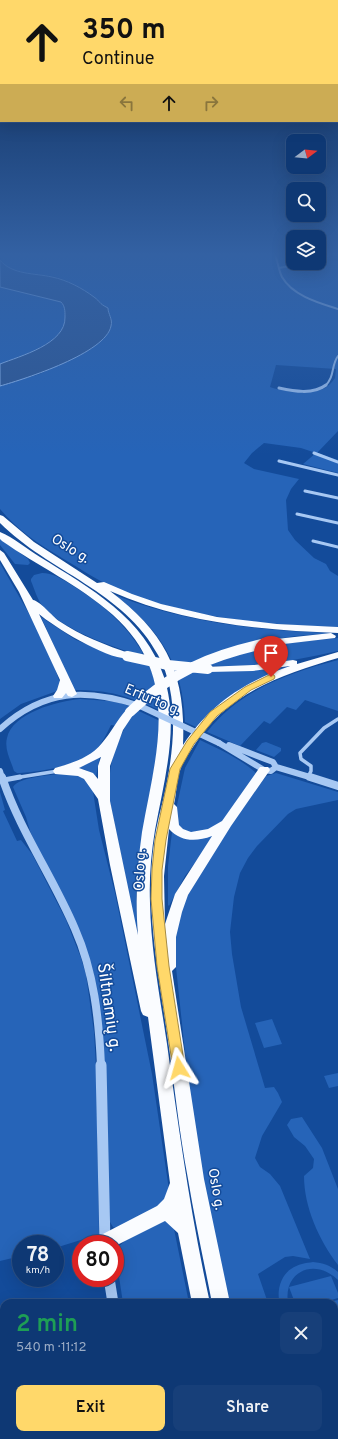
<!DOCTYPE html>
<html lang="en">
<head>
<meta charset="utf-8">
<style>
  :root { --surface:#0e3874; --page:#173f79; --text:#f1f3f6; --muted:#9bacc5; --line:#2e5286; --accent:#ffd86a }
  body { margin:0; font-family:Overpass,sans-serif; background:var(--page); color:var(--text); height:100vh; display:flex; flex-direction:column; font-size:15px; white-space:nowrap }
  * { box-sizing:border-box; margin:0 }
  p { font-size:13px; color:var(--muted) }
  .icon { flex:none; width:22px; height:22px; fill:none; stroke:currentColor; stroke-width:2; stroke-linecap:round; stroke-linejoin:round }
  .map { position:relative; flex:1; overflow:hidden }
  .side { position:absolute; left:0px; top:1299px; width:338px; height:140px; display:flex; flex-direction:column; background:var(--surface); border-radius:12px 12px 0 0; box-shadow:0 4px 16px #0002,0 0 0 1px var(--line) }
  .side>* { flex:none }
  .hud { position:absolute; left:0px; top:0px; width:338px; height:122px; box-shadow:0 4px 16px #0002,0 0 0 1px var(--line); background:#ffd86a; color:#111; overflow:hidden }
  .needle { width:26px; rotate:74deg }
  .buttons { position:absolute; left:286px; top:134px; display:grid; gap:8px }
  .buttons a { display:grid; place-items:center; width:40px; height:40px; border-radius:8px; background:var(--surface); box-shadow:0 4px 16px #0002,0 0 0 1px var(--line); font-size:20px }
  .speed { position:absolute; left:12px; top:1235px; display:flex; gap:8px; font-size:20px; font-weight:700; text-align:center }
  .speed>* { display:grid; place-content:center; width:52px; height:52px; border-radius:50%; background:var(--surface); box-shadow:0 4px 16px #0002,0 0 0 1px var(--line); line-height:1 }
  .speed small { font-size:10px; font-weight:400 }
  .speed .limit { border:6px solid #d22; background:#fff; color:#111 }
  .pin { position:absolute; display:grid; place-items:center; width:34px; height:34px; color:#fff; margin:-41px -17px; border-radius:50% 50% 50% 0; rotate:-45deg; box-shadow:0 0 4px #0007 }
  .pin .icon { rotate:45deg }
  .me { position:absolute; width:44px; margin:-22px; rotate:352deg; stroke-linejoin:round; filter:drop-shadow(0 0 3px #0008) }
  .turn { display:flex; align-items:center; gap:14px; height:84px; padding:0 16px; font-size:18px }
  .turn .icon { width:52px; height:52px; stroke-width:2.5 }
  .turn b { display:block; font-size:28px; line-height:34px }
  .lanes { display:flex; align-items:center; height:38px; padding:0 16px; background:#0003; justify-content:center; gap:20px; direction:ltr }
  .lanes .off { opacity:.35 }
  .round { display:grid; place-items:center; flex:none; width:42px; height:42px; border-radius:8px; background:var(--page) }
  .head { display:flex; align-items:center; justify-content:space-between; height:68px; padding:0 16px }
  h1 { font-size:24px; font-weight:600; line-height:30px; color:#1e9e55 }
  .action { display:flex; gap:8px; margin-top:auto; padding:8px 16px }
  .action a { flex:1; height:46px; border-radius:8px; background:var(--accent); color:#111; font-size:16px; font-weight:600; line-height:46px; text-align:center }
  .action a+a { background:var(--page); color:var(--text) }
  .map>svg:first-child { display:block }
</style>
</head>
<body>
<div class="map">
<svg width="338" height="1439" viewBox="0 0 338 1439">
  <rect width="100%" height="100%" fill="#134b9a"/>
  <path fill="#2664b8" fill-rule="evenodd" d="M0,253h293v10h26v-3l19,1v170l-21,22 21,7v13l-35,-9 13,-11 -15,-5 -37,-5 -12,10 -8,10 10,6 45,10 -8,10 -5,11 2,30 7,10 19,18 12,6 4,7 8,5v51c-73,-2 -147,-9 -215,-35 -21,-9 -41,-22 -61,-34 -23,-14 -45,-28 -62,-49v-123l40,-12 43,-21 29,-33c-8,-21 -38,-39 -60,-44 -16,-3 -52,-2 -52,-23zM276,365l60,4 -1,9c-3,4 -7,9 -12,11 -12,5 -41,3 -53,-2z
    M0,287l61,15 3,3c0,5 2,13 1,18 -5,21 -48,34 -65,41z
    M0,538l28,21 2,4 -2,2 -13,-1 -15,-19z
    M0,563l40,70 12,27 8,23 -3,8 -36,13 -21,15z
    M42,573c11,0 18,5 28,11 30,18 55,39 73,69l-3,2c-28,-8 -82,-27 -99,-51 -4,-6 -7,-16 -10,-23v-2l3,-4z
    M115,595c70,28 146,36 220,38l-39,3 -39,6 -67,28h68l31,-3c-38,14 -66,30 -93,60l-11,-5c-2,-58 -25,-92 -70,-127z
    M41,617l35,23 35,14 38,11 7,18 4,27c-34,-14 -49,-20 -86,-20z
    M338,638v13c-46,10 -90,18 -137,14l68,-20z
    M338,660v51l-33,-11 -9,10 -9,-3 -17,17 -6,-3 -24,25 -33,-14c33,-42 81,-59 131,-72z
    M80,699l29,2 15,3 36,17 -1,21 -22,124 -1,29 1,34h-1l-27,-132c0,-31 3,-43 16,-70l-14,-2c-5,10 -10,21 -19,29 -14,11 -56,19 -75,19l-3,-2c-3,-10 -10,-22 -7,-33 5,-25 51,-37 73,-39z
    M200,740c19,9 39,18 55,32l1,2 -35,49 -22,11 -18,-4 -4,-8v-17l8,-37z
    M266,742l15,6v3l-7,6 -18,-7 6,-7z
    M100,755l-4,22 -10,-7 -8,-2z
    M67,773h9l16,12 7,45 16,63 37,181 17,116 -7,16 -46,22 -3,-1 -3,-5 -16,-248 -64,-143 -4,-14 -13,-30c7,-11 41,-12 54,-14z
    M276,773l62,19v8l-42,9 -8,5 -31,32 -9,12 -8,15 -6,24 -4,35 2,22 9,53 24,81 9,-1 4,6 4,9 -20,34 -7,22 5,9 10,7 10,12 30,73 -17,-3 -8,1 -27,17 10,29h-39l-10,-38 -21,-116 -10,-69 -15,-141 5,-26 33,-60 55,-77z
    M0,792l5,18 -2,1 14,30 4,-1 11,14 34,66 15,38 5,17 8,57 2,35 3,165v4l-4,5 -11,-2 -29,9v-4h-34v12l-21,5z
    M172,832l6,3h38l-31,41 -16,30 -1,-1v-39z
    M272,1019l10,25 -18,4 -9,-25z
    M338,1073v13l-9,2 -5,-12z
    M302,1117l20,31 16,41v76c-19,-25 -34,-58 -34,-89l9,-8 1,-9 -9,-13 -11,-9 -7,-12 4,-6z
    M161,1220h6l7,9 15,74h-66l-7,-46v-8l12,-11z
    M313,1262c10,1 17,3 25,10v8c-22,-22 -55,-10 -50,23h-8c-4,-11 1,-28 11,-34 7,-5 15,-6 22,-7z
    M331,1276l7,17v5l-17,5h-26l-6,-16z
    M338,1300v107l-4,1v-105h-8z
    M163,1435h62l2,4h-63z
    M266,1435h47l1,4h-46z"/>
  <path fill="#2e5691" stroke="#9ac2f6" d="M0,260c12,15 35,13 52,17 15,3 30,11 42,20 7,5 4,6 14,11 0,6 5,11 3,18 -5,27 -86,53 -111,60v-22c20,-8 66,-20 65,-47 0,-6 0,-11 -4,-15l-61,-15z"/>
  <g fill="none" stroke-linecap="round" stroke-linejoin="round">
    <path stroke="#a7c8f3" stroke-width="2" d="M274,253c4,7 4,16 8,24 11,19 37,26 56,32
      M319,258l19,-5
      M279,268l25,-5
      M325,386c10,-9 6,-21 13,-30"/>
    <path stroke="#a7c8f3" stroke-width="3" d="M279,388c14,3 34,7 47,-3
      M314,453l24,9
      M279,461l59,14
      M305,491l33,7
      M297,514l41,9
      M313,541l25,6"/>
    <path stroke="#a7c8f3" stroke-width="3.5" d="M308,777l3,-6v-5l-10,-7 -1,-6 24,-25 14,-9
      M14,778l44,-7"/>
    <path stroke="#a7c8f3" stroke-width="5" d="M4,780l16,-3"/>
    <path stroke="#a7c8f3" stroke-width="6" d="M0,729c44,-40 86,-41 140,-23
      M219,743l45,27 7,1 5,-4
      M229,745l44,17 3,5
      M276,767l37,11
      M0,771l2,7"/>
    <path stroke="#a7c8f3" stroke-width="8" d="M2,777c18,54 51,100 73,152 19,43 24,90 26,137
      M310,777l28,9"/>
    <path stroke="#a7c8f3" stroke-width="11" d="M101,1065l4,179
      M109,1278l4,25
      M144,1435l1,4"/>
    <path fill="#fafcff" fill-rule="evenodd" d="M0,515l3,1 31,26 63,41 7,-1 28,12 29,10 56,13 60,7 61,3v6c-78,-3 -156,-10 -228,-42 57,43 76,83 73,154 27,-41 61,-63 107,-79l-37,5 -45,1 -4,-1 -1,-2 1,-2 49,-2 40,-5 4,1v3l41,-12v6c-57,17 -112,35 -145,89 -4,6 -10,14 -12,21 -5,10 -4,25 -7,36l3,3 2,18 4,4 8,3 17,-3 14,-8 38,-54h8l2,3 -39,56 -43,69 -6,17 -6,25v30l-4,4 32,208 26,124h-18c-8,-41 -17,-82 -24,-124 -9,-48 -14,-97 -21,-146 -9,-63 -22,-126 -13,-190 2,-17 7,-34 11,-51 9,-43 15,-97 -7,-137 -34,-64 -109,-83 -158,-132zM169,829c12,13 27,13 43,7l-37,58 -10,30 -1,-48z
      M0,532c13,5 28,18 40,25 50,31 105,61 124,120 16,49 0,104 -9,153 -4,24 -6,49 -5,73 1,48 10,94 17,141 12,87 24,173 43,259h-18l-14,-70 -13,-12 -50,25v-2h-18l-1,-2 3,-6 58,-30 7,-7 6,-16 -22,-166 -5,-2 -2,-4 -31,-146 -12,-66 -14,-20 -6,-3 -23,-2 -2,-3 2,-3c17,-5 35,-10 47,-25 9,-10 15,-23 24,-33h8l1,2 -12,18 -13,36v35l28,134c-3,-35 -1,-68 4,-103 14,-79 40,-155 -29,-217 -34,-30 -75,-49 -111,-74l-2,-2zM101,757l-3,9v13l-5,-6 -14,-5z
      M0,550l4,3 29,47c7,1 19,16 26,21 22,15 47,24 72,33l1,2 -1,2c-19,5 -77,-31 -92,-44l38,80 -5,3 -4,-1 -2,-3 -4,5h-8l-1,-2 4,-6 3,-10 -41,-88 -19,-32z
      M331,633l5,3 -1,2 -68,8 -5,-3 5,-3z
      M224,1435h20l1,4h-20z
      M246,1435h20l1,4h-20z"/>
    <path stroke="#a7c8f3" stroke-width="6" d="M140,706l79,37"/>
    <path stroke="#fafcff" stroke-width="10" d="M127,656l41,9 40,4
      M130,712c41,-40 81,-57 137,-69"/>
  </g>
  <linearGradient id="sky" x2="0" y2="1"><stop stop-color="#0a2955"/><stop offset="0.56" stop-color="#3361a3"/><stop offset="1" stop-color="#3361a3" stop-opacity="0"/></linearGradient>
  <rect width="338" height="455" fill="url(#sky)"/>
  <path fill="#ffd86a" stroke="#a68c45" d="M271,674l3,1 1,2 -1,2 -23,11 -34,26 -23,28 -14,25 -14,71 -4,30v29l7,67 16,102 -2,4 -4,1 -4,-1 -2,-4 -16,-102 -6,-67 1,-29 3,-30 15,-71 17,-28 23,-29 35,-25z"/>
  <g text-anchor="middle" stroke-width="3" stroke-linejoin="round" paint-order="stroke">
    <g font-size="14" fill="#fff" stroke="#134b9a">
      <text transform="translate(71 548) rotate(32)" y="5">Oslo g.</text>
      <text transform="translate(153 699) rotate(23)" y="5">Erfurto g.</text>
      <text transform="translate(139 870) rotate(-87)" y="5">Oslo g.</text>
      <text transform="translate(217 1189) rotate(80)" y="5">Oslo g.</text>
    </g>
    <g font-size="17" fill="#fff" stroke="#134b9a">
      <text transform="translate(110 1007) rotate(82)" y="6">Šiltnamių g.</text>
    </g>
  </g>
</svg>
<div class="buttons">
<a><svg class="needle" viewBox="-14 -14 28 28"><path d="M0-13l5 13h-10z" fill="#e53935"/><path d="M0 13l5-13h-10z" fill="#9bacc5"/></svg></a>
<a><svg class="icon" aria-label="search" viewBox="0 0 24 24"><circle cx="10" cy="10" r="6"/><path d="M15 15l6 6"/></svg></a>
<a><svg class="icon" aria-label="layers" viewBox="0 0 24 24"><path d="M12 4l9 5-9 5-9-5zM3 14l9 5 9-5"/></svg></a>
</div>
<div class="speed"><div>78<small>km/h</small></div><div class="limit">80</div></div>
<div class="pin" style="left:271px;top:677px;background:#d93025"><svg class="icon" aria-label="arrive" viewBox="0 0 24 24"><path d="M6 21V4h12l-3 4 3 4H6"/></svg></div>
<svg class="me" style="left:179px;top:1068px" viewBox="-20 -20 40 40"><path d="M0-17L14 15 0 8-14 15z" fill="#ffd86a" stroke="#fff" stroke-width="4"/></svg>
<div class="hud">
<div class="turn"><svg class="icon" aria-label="ahead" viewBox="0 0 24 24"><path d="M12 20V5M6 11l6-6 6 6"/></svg><div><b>350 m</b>Continue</div></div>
<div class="lanes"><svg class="icon off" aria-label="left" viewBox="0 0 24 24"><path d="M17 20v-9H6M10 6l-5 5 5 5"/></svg><svg class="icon" aria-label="ahead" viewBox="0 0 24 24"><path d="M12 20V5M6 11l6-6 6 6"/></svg><svg class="icon off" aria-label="right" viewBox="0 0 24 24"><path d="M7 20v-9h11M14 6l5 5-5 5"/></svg></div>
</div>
<section class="side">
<div class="head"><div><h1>2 min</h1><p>540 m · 11:12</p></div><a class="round"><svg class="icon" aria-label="close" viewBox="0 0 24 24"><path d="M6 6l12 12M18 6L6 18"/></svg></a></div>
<div class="action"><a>Exit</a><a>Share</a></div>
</section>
</div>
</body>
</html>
